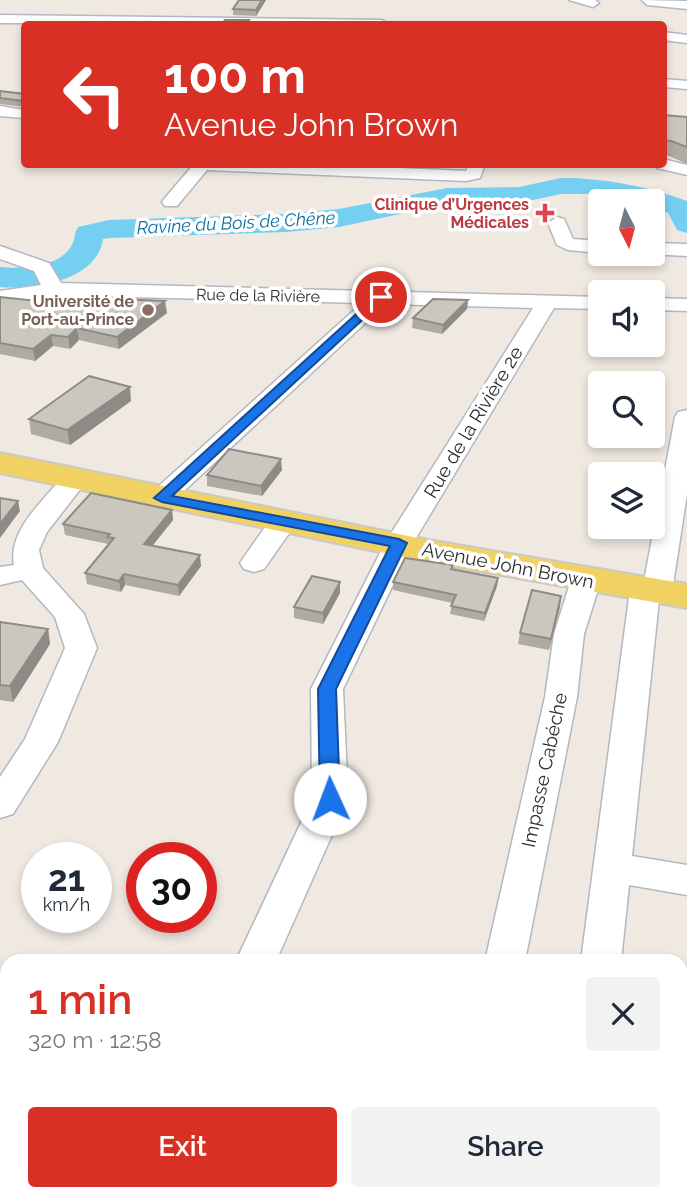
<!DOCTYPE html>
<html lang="en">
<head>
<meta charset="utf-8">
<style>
  :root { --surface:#fff; --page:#f2f2f3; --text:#1f2937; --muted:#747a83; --accent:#d93025 }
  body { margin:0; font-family:Raleway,sans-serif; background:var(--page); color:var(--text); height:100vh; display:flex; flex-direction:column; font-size:26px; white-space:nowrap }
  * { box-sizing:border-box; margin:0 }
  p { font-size:23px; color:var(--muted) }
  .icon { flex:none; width:38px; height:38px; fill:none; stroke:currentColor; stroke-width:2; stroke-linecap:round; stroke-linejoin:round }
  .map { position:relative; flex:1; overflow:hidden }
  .panel { position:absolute; left:0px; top:954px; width:688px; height:247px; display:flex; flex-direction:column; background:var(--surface); border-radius:21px 21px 0 0; box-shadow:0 4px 10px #0003 }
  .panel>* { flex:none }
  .top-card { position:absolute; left:21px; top:21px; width:646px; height:147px; border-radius:7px; box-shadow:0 4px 10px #0003; background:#d93025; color:#fff; overflow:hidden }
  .needle { width:46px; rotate:174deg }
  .tools { position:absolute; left:588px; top:189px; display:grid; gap:14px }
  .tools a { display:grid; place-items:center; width:77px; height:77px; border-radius:7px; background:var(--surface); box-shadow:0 4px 10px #0003; font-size:35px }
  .speed { position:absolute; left:21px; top:842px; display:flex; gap:14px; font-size:35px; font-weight:700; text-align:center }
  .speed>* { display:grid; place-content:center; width:91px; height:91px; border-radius:50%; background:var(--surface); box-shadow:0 4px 10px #0003; line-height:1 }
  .speed small { font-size:18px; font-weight:400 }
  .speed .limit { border:10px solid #d22; background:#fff; color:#111 }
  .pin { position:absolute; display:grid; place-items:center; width:60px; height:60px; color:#fff; margin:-30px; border:4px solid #fff; border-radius:50%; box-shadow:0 2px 7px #0007 }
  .me { position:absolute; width:77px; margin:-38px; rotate:358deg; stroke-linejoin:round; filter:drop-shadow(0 0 5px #0008) }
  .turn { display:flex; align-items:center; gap:24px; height:147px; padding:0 28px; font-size:32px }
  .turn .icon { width:91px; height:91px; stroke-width:2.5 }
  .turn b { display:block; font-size:49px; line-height:60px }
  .round { display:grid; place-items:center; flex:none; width:74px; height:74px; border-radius:7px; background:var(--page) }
  .summary { display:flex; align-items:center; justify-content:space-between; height:119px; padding:0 28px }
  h1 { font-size:42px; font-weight:600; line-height:52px; color:var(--accent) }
  .primary-button { display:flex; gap:14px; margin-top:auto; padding:14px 28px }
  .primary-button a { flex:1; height:80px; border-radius:7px; background:var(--accent); color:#fff; font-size:28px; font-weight:600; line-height:80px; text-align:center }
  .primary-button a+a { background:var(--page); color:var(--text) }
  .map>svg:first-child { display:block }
</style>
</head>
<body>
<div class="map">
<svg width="687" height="1199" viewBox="0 0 687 1199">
  <rect width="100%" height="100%" fill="#efe9e1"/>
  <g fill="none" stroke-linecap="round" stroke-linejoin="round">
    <path fill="#75cff0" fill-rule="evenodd" d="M561,178c43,0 86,8 126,23v32l-10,-3 -9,-17 -15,-5v-7h-27l-34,-7h-31l-42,9 -72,1 -108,23 -52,5 -178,6 -6,1c-6,42 -69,51 -103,48v-20c22,2 56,1 70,-19 5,-6 4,-15 8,-21l31,-7 178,-6 52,-5 108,-21 72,-1z"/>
    <defs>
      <path id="minor" d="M569,0h26l4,3 -6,4z
        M642,0l45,1v8l-40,-4z
        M0,15l382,5 6,4 -388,-1z
        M663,32l24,3v8l-24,-3z
        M663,79l24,2v8l-24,-2z
        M0,106l24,4v8l-24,-2z
        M663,159l24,6v10l-30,-7 -2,-4h8z
        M194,164h118l154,7 3,-7h16l-5,14 -14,3 -259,-11 -30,36h-12l-3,-4 3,-4z
        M557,217l7,2 9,20 27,2v12l-32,-3 -11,-5 -9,-22z
        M653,243l34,1v12l-38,-2h4z
        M0,246l49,17 12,20 539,14v12l-46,-1 -141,235 -70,146 5,110 -72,162h-40l76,-162 -1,-110 74,-146 148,-235 -147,-4 -216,200 -9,2 -9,-2 -4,-6 4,-6 210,-189 -308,-8 -54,9v-13l41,-6 -7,-14 -34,-12z
        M653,298l34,1v12l-34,-1z
        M687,410v84l-15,97 -5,6 -8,3 -27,256 55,9v30l-58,-10 -8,76h-40l49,-371 5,-6 9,-3 31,-164 3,-5z
        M76,470l9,2 4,6 -42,54 -8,18 4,18 41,46 13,34 -39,94 -45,72 -13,4v-41l25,-38 40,-91 -10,-31 -33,-37 -22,5v-18l14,-2c-7,-35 32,-67 53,-93z
        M283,514l10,2 4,6 -33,47 -10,3 -10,-3 -4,-6 4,-6 29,-41z
        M586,571l10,3 5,6 -17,54 -7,63 -52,264h-40l60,-264 9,-63 17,-54 5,-6z
        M116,1194h49l-2,5h-49z"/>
      <path id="major" d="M0,453l428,87 259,44v24l-259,-46 -428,-89z"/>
    </defs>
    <use href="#minor" stroke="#b4b7c1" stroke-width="3"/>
    <use href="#major" stroke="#c9c9c9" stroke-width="4"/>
    <use href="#minor" fill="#fff" fill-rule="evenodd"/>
    <use href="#major" fill="#f2d163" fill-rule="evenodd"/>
  </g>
  <path fill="#afaba4" d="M239,0h27l-10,16 -23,-1v-6z
    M0,91l24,3v13l-24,-3z
    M663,115l24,2v47l-18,-8 -6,-1z
    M0,297l37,4 130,12 -48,36 -40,-9 -9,9 -17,-3 -18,15 -35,-7z
    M468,300l-1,9 -25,25 -30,-6 1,-10z
    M131,401l-61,44 -39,-11 -2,-15z
    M282,470l-20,26 -55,-10v-11z
    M172,510l1,10 -20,25 48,21 -22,30 -54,-11 -4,7 -34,-8 -2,-11 24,-28 -1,-1 -43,-9 -2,-11z
    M453,565v4l45,9 -1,8 -13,35 -34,-7 2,-11 -59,-13v-8z
    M340,593l-17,31 -29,-6v-11z
    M560,607l-11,43 -31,-6 2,-11z
    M0,622l48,7 2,15 -37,58 -13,-2z"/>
  <path fill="#8e8b86" d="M262,0h4l-10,16v-6z
    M468,300l-1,9 -25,25 1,-9z
    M165,301l2,12 -48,36 -2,-12z
    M77,328l2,12 -9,9 -2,-12z
    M51,335l2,11 -18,15 -2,-12z
    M130,387l1,14 -61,44 -3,-15z
    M281,459l1,11 -20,26 -1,-10z
    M18,501l2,10 -20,27v-14z
    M172,510l1,10 -28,35 -1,-11z
    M200,555l1,11 -22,30 -1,-11z
    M124,574l1,11 -4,7 -2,-11z
    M498,578l-1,8 -13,35 1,-8z
    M340,582v11l-17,31v-11z
    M561,596l-1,11 -11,43 2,-11z
    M48,629l2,15 -37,58 -3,-16z"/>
  <path fill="#cbc7bf" stroke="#8e8b86" stroke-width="2" d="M239,0h23l-6,10 -23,-1z
    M225,20h24l-3,4h-24z
    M0,91l24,3v7l-24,-3z
    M663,115l24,2v30l-16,-6 -8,-1z
    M40,296l125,5 -48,36 -40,-9 -9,9 -17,-2 -18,14 -33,-6v-46l37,4z
    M433,299l35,1 -25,25 -30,-7z
    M89,376l41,11 -63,43 -38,-11z
    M229,449l52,10 -20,27 -54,-11z
    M91,493l81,17 -28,34 56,11 -22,30 -54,-11 -5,7 -34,-8 29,-35 -7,-1 3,-3 -47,-10z
    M0,498l18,3 -18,23z
    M405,558l48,7 -2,4 47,9 -13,35 -34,-7 5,-11 -63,-13z
    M312,576l28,6 -17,31 -29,-6z
    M532,590l29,6 -10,43 -31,-6z
    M0,622l48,7 -38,57 -10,-1z"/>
  <path fill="#1a73e8" stroke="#114b97" stroke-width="2" d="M377,295l10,2 -215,199 227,43 8,4 -71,146 4,110 -3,5h-14l-3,-5 -2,-110 72,-143 -228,-44 -8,-4z"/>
  <path fill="#e0444e" stroke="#fff" stroke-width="2.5" d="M541.5 202.5h7v7h7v7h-7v7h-7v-7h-7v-7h7z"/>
  <circle fill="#8d6e63" stroke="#fff" stroke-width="2.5" cx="148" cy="310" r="7"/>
  <g text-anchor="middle" stroke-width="7" stroke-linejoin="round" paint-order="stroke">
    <g font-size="16" font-weight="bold" fill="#be3a42" stroke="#fff" text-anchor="end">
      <text x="529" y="210">Clinique d’Urgences<tspan x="529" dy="18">Médicales</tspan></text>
    </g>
    <g font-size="16" fill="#2e2e2e" stroke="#fff">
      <text transform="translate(258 295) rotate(1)" y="6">Rue de la Rivière</text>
    </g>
    <g font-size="16" font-weight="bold" fill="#785e54" stroke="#fff" text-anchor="end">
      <text x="134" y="307">Université de<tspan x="134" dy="18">Port-au-Prince</tspan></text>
    </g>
    <g font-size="18" font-style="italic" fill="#0d6fa3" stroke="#fff">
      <text transform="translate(236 223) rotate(-3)" y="6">Ravine du Bois de Chêne</text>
    </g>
    <g font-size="19" fill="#2e2e2e" stroke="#fff">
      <text transform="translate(473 422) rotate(-59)" y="7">Rue de la Rivière 2e</text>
      <text transform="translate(508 565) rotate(11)" y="7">Avenue John Brown</text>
      <text transform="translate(544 770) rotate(-78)" y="7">Impasse Cabéche</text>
    </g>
  </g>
</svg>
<div class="tools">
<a><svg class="needle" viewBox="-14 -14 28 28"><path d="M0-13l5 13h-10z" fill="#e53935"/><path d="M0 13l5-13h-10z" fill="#747a83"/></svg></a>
<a><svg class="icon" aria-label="sound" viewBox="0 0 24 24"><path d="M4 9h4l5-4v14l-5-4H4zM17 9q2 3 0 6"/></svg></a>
<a><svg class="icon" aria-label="search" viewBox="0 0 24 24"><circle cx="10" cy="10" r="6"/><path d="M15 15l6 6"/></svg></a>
<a><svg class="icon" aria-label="layers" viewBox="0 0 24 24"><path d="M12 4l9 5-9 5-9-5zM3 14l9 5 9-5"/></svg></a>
</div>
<div class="speed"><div>21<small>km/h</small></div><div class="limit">30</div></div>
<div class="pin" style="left:381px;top:297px;background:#d93025"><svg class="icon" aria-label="arrive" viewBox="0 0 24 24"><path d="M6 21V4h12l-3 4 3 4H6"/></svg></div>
<svg class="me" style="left:330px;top:799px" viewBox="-20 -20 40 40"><circle r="19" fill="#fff"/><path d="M0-13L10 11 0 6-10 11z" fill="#1a73e8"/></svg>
<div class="top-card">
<div class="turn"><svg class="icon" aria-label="left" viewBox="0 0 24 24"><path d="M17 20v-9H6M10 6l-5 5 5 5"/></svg><div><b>100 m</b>Avenue John Brown</div></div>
</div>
<section class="panel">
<div class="summary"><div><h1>1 min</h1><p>320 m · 12:58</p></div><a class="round"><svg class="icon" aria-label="close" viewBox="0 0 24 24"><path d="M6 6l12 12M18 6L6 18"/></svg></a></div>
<div class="primary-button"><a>Exit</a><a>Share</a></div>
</section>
</div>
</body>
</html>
